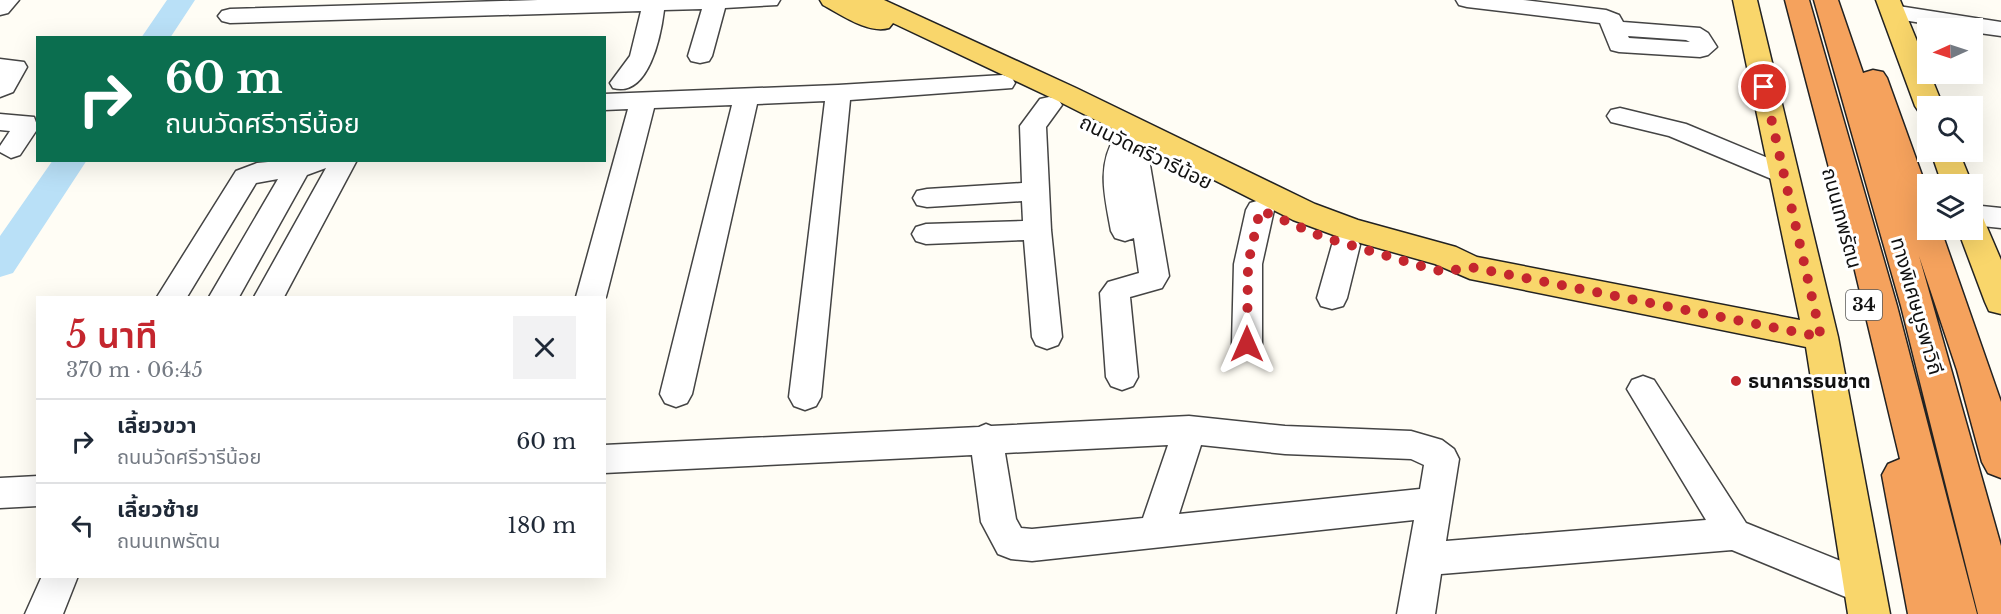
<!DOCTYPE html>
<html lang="th">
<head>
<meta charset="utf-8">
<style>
  :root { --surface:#fff; --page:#f2f2f3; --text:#1f2937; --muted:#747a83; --line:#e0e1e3; --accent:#c4262e }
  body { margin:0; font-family:"Libre Baskerville","Noto Sans Thai",serif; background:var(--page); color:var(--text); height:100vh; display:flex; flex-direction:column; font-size:22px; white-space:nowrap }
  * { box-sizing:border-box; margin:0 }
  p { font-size:20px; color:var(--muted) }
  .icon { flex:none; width:33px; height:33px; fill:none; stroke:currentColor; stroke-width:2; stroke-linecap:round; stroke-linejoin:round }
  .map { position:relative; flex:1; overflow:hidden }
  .drawer { position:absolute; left:36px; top:296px; width:570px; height:282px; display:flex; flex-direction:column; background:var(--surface); border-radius:0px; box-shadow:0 6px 24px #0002 }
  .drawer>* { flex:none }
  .guide { position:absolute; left:36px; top:36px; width:570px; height:126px; border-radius:0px; box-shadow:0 6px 24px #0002; background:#0b6e4f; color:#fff; overflow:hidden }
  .needle { width:39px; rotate:267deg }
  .tools { position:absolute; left:1917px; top:18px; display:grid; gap:12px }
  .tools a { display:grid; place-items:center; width:66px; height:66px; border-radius:0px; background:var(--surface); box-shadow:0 6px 24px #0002; font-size:30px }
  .pin { position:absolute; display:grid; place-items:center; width:51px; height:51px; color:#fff; margin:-26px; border:3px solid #fff; border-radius:50%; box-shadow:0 2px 6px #0007 }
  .me { position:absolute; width:66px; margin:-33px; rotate:0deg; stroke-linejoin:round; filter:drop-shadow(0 0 4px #0008) }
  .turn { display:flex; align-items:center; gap:21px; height:126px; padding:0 30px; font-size:27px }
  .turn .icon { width:78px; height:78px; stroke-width:2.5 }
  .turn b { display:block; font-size:42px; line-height:51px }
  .round { display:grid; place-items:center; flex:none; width:63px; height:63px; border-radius:0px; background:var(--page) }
  .head { display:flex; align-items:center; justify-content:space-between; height:102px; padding:0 30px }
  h1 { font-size:36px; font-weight:600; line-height:45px; color:var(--accent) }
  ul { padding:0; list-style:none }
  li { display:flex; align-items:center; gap:18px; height:84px; padding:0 30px; border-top:2px solid var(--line) }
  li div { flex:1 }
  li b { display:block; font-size:22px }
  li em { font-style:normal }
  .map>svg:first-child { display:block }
</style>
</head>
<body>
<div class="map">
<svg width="2001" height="614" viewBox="0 0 2001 614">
  <rect width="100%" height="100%" fill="#fffdf5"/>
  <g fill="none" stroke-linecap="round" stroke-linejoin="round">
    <path fill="#b9e0f7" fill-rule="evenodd" d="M167,0h28l-25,38h-29z
      M53,160h34l-74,113 -13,4v-41z"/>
    <defs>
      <path id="minor" d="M0,0h19l-11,13 -8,2z
        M538,0h242l-3,5 -52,3 -13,48 -3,5 -9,2 -9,-2 -3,-5 14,-47 -38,1c-3,25 -15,88 -51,78l-3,-5 20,-27 11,-45 -411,12 -8,-2 -4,-5 4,-5 8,-2z
        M1456,0h67l83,10 13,5 4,7 77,6 8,5 9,14 -9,8 -8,2 -81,-5 -8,-2 -11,-27 -133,-16 -8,-2zM1628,36l58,4 4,2 -61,-4z
        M1892,5l109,17v14l-29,-4v-4h-19l-69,-11 -3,-5 3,-5z
        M0,59l24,3 3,5 -14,25 -13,5z
        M1003,75l9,3 3,5 -3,5 -162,12 -29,297 -5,9 -11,4 -11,-4 -5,-9 36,-296 -68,3 -65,290 -5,9 -11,4 -11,-4 -5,-9 72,-289 -78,3 -48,189 -2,2v-2h-28l52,-188 -24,1v-16l234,-9z
        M1049,97l9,2 4,6 -16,22 5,103 11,107 -4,8 -11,4 -11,-4 -4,-8 -8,-97 -98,4 -10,-3 -4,-7 4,-7 10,-3 97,-3 -1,-20 -95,6 -10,-2 -4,-7 4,-7 10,-2 95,-6 -2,-57 20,-27z
        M1620,108l66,16 106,44 4,6 -4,6 -9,3 -9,-3 -105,-44 -58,-14 -4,-6 4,-6z
        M0,114l34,3 4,11 -18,27 -9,3 -11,-6v-6l10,-15 -10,-1z
        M1125,132l9,3 3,4 12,2 4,6 -3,18 19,111 -7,12 -32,9 8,80 -5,9 -11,4 -11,-4 -5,-9 -6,-84 8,-11 31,-9 -5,-35 -9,3 -10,-3 -4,-7c-6,-34 -15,-65 5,-96z
        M290,160h67l-73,137h-30l72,-129 -19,7 -68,122h-30l69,-118 -22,4 -69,114h-30l79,-126 21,-8z
        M1260,200l10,3 4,7 -12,54v80l-4,8 -11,4 -11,-4 -4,-8 2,-80 12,-54 4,-7z
        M1972,205l29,3v20l-29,-3z
        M1346,235l10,3 4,7 -13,53 -4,8 -11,3 -11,-3 -4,-8 15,-53 4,-7z
        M1643,376l11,4 92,143 132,53 5,12 -5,12 -13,5 -133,-55 -291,24 -6,40h-38l17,-94 -382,41 -21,-2 -13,-5 -17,-32 -9,-67 -368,18v-28l375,-18 7,-3 5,2 198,-10 96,10 126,5 31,9 12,9 5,10 -13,82 260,-21 -79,-131 5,-9zM1168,445l-25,73 -111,11 -11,-1 -5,-9 -11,-66zM1201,445l84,9 126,5 13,6 -4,24 -241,25z
        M38,476v30l-38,2v-30z
        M42,576h36l-15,38h-38z"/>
      <path id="major" d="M820,0h64l192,88 239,116 43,16 98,27 21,10 323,63 -67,-320h24l81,337 52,277h-42l-42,-267 -336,-68 -35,-15 -96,-27 -46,-17 -237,-120 -163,-77 -4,5c-21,6 -47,-13 -66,-23z
        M1876,0h24l28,68v6h2l13,32h-15v8l-9,-2 -4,-6z
        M1931,152h28l13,32h-30z
        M1972,215l11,3 18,42v54l-12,-3 -4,-9 -27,-72h14z"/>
      <path id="highway" d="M1785,0h24l88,306 80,308h-69l-26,-139 6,-11 12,-5 -55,-230z
        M1814,0h24l25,73 10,-3 10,2 4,6 41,114v38h13l60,172v76l-13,-5 -6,-11 -25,-92 -38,-114 82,290v68h-23l-77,-308z"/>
    </defs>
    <use href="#minor" stroke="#444" stroke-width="3"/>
    <use href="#major" stroke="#222" stroke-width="3"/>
    <use href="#highway" stroke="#222" stroke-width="3"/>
    <use href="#minor" fill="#fff" fill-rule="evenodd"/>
    <use href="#major" fill="#f9d66b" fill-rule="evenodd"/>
    <use href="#highway" fill="#f5a25d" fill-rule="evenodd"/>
  </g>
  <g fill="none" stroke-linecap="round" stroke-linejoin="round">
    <path stroke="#c4262e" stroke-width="10" stroke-dasharray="0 18" d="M1247,344l1,-80 12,-54 63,27 108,32 14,3 25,-5 351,70 -57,-250"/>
  </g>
  <circle fill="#c4262e" stroke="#fff" stroke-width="2" cx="1736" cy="381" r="6"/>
  <g text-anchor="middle" stroke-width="6" stroke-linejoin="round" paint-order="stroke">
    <rect fill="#fff" stroke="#585858" stroke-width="1.5" x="1846" y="290" width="36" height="30" rx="4.5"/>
    <g font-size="18" font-weight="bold" fill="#111">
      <text x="1864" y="311">34</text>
    </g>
    <g font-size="20" fill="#111" stroke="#fff">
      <text transform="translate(1146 152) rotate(26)" y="7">ถนนวัดศรีวารีน้อย</text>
      <text transform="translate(1842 218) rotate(75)" y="7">ถนนเทพรัตน</text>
      <text transform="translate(1917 306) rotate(74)" y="7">ทางพิเศษบูรพาวิถี</text>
    </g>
    <g font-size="20" font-weight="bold" fill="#111" stroke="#fff" text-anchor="start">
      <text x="1748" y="388">ธนาคารธนชาต</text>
    </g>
  </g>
</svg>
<div class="tools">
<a><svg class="needle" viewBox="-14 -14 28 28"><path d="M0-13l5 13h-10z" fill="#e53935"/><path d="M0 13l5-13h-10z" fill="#747a83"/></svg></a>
<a><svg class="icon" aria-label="search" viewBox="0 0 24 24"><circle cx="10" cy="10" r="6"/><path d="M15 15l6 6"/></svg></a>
<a><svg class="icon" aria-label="layers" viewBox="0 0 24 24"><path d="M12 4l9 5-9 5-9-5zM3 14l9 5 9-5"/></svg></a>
</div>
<div class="pin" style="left:1764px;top:87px;background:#d93025"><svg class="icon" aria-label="arrive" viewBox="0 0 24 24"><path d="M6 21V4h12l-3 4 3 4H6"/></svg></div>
<svg class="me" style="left:1247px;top:344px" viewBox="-20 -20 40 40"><path d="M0-17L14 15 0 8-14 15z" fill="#c4262e" stroke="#fff" stroke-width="4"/></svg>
<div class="guide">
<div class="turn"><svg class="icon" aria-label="right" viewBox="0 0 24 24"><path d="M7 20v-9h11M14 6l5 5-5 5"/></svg><div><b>60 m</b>ถนนวัดศรีวารีน้อย</div></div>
</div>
<section class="drawer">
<div class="head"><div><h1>5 นาที</h1><p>370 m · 06:45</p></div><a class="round"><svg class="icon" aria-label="close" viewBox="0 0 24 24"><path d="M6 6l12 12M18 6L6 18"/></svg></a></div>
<ul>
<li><svg class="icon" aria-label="right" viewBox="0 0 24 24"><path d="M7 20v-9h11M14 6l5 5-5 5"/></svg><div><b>เลี้ยวขวา</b><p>ถนนวัดศรีวารีน้อย</p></div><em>60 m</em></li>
<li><svg class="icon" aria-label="left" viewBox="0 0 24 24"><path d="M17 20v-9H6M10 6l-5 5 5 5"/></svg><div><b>เลี้ยวซ้าย</b><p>ถนนเทพรัตน</p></div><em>180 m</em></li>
</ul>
</section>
</div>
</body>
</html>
